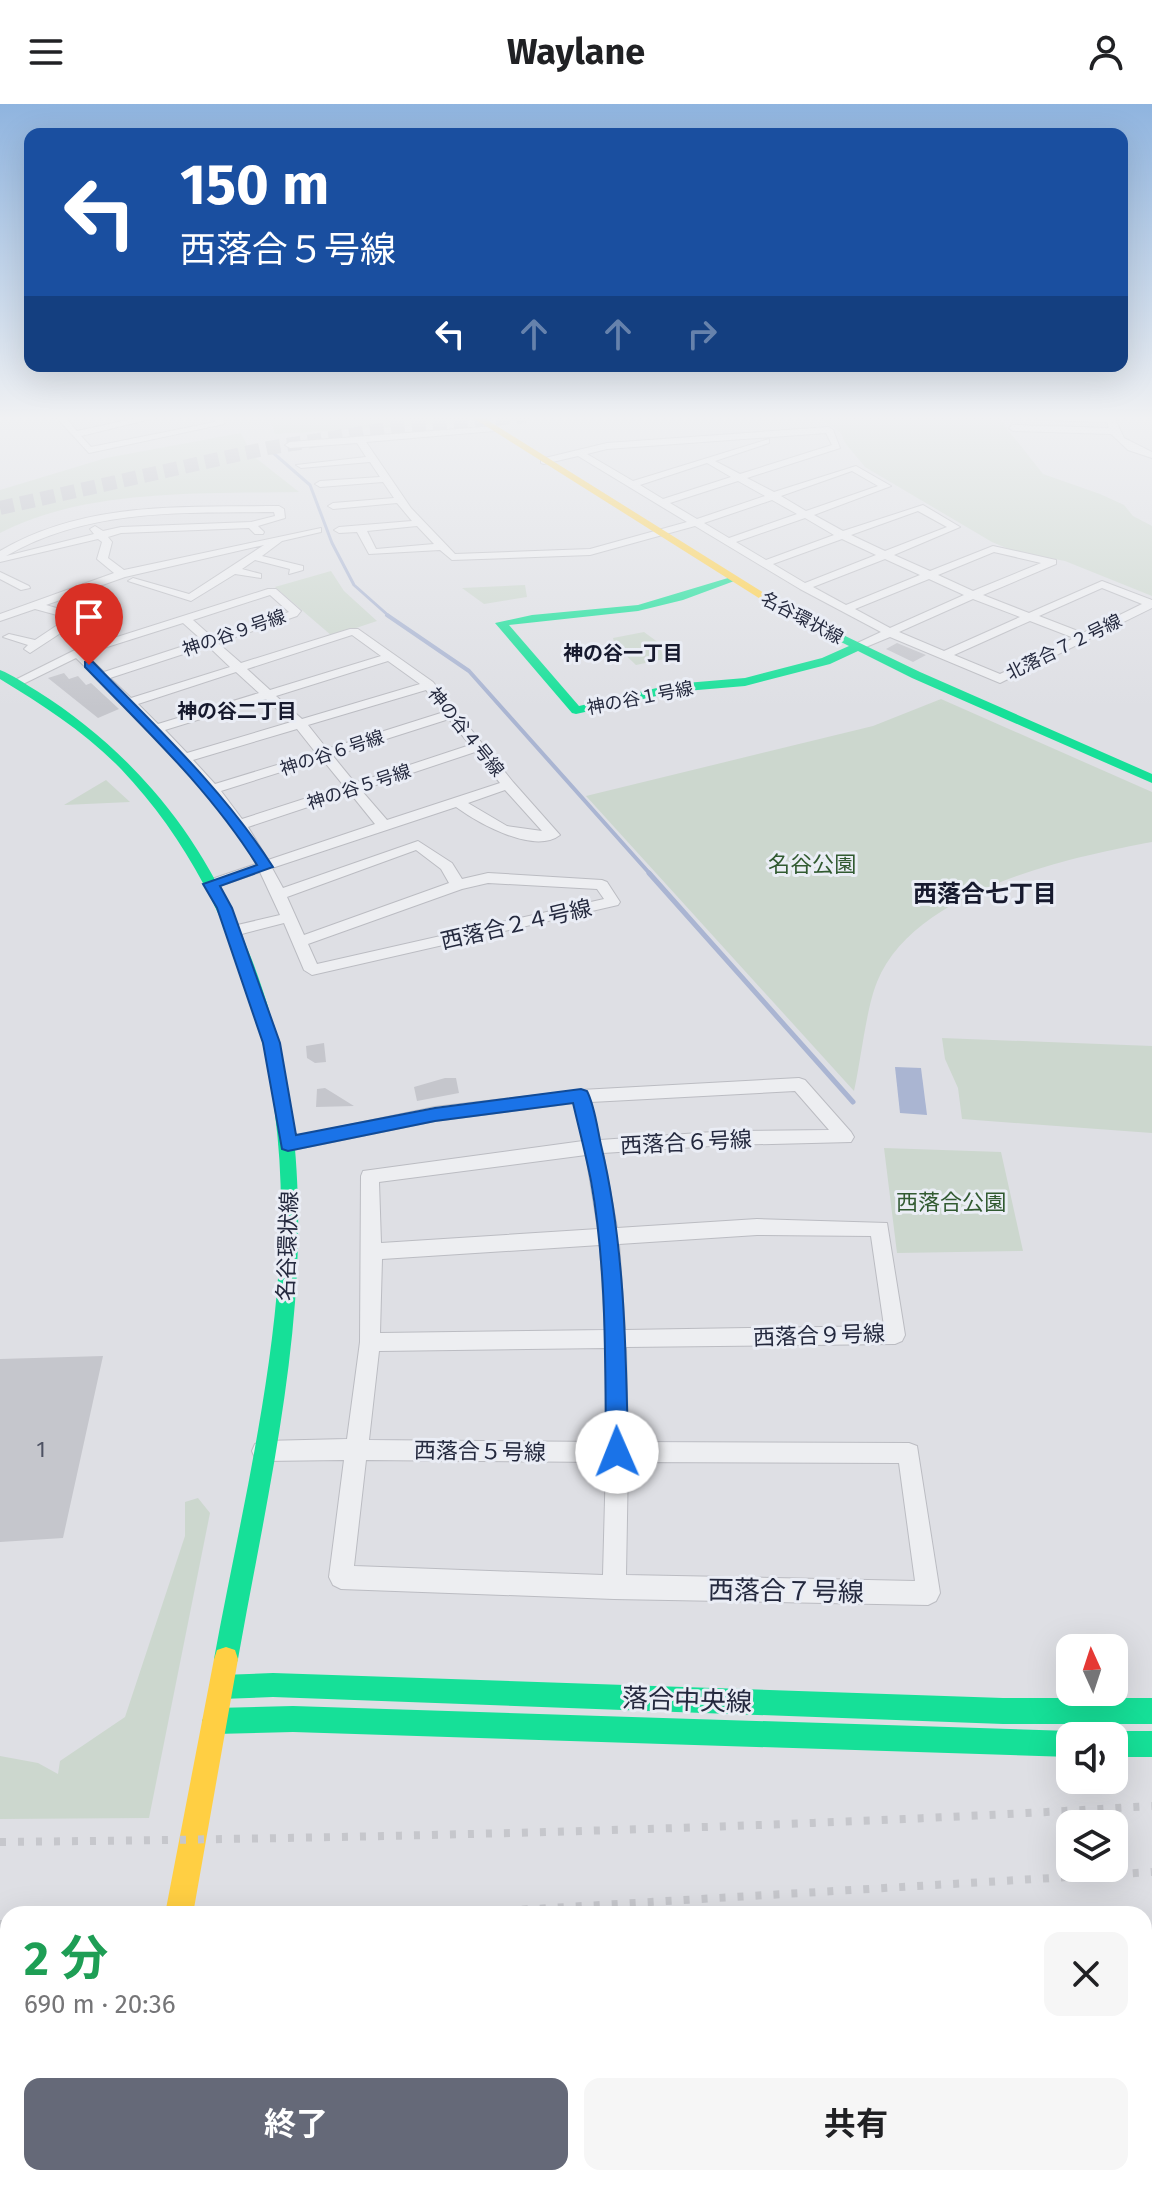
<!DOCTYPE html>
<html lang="ja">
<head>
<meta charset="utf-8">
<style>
  :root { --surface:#fff; --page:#f6f6f6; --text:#202124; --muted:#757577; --accent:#656978 }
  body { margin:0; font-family:"Fira Sans","Noto Sans JP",sans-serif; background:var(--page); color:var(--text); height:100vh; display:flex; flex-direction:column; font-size:30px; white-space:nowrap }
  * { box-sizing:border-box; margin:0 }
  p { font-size:26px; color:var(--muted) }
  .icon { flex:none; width:44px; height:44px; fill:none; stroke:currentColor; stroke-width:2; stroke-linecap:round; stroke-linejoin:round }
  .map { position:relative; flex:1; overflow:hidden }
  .drawer { position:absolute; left:0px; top:1802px; width:1152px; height:280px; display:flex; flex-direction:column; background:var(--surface); border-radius:24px 24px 0 0; box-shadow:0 8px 32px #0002 }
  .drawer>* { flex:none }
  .guide { position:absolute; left:24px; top:24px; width:1104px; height:244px; border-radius:16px; box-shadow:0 8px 32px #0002; background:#1a4fa0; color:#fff; overflow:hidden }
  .needle { width:52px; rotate:357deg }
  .tools { position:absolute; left:1056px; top:1530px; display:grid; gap:16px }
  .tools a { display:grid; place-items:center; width:72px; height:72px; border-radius:16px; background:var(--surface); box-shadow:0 8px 32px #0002; font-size:40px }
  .pin { position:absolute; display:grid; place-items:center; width:68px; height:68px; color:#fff; margin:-82px -34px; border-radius:50% 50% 50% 0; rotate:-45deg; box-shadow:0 0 8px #0007 }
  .pin .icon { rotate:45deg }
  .me { position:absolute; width:88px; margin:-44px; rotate:359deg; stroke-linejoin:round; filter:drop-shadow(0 0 6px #0008) }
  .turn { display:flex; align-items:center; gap:28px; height:168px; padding:0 24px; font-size:36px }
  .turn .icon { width:104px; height:104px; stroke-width:2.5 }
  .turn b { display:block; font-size:56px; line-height:68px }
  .lanes { display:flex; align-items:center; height:76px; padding:0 24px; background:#0003; justify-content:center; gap:40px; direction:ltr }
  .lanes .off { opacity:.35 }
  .round { display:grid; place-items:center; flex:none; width:84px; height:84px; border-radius:16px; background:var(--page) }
  .head { display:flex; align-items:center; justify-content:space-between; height:136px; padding:0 24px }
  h1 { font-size:48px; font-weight:700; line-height:60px; color:#1e9e55 }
  .button { display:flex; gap:16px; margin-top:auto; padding:16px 24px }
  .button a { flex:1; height:92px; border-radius:16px; background:var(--accent); color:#fff; font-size:32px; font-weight:700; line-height:92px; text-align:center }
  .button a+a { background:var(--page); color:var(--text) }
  header { display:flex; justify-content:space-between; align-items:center; height:104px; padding:0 24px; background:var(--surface); font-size:36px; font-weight:700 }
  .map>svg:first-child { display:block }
</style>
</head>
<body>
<header><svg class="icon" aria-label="menu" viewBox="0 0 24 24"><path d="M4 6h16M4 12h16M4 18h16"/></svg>Waylane<svg class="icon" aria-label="person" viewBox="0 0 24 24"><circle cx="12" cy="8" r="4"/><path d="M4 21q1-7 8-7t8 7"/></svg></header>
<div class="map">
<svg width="1152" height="2082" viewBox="0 0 1152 2082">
  <rect width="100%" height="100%" fill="#dedfe4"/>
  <path fill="#ccd7ce" d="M269,312h181l11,7 -186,11z
    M815,312h182l46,58 57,20 24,11 9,11 19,10v70l-87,-35 -54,-11 -19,-8 -127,-75 -19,-23 -6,-12z
    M241,329l11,22 47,37c-95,2 -212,-4 -299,41v-43l106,-32z
    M331,467l13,20 33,30 -45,15 -57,-49z
    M525,481l2,12 -43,7 -22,-16z
    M644,528l15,11 5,16 -28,6 -21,-20 -2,-7z
    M941,595l211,93v50c-86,16 -238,49 -275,140 -11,27 -16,78 -23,109l-268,-295 287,-70z
    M106,676l24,22 -66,3z
    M942,934l210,8v87l-190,-14 -4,-31 -13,-29z
    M884,1044l117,4 22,99 -126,2z
    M198,1394l12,15 -61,305 -149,1v-63l38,7 20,11 2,-13 65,-44 60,-181v-34z
    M224,2074h277v8h-277z
    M591,2074h398l2,8h-400z"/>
  <path fill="#aab5d2" d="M895,963l26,1 6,47 -27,-2z"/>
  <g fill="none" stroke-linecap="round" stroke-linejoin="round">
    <path stroke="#aab5d2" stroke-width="3" d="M271,347l39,34 22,58 22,42 36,32"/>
    <path stroke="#aab5d2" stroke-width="4" d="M387,511l82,56 182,204"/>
    <path stroke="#aab5d2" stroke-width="5" d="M649,769l204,229"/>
  </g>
  <path fill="#c5c6cc" d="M897,539l29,12 -13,7 -27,-13z
    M64,569l5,6 9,-3 8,9 5,-2 28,26 -21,9 -50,-40z
    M324,939l2,19 -11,1 -8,-5 -1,-12z
    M445,974h11l3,15 -42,8 -3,-14z
    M325,984l29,18 -38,1 1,-18z
    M103,1252l-40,182 -63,4v-183z"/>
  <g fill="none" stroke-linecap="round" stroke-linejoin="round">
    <path stroke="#b9bbc3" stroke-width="14" stroke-dasharray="14 7" stroke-linecap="butt" d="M0,404l268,-60 132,-21 126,-11"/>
    <defs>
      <path id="street" d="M55,312h9l13,15 69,-15h17l-82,20 10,11 124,-25v-6h8l1,8 -135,29z
        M1035,313h79l10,21 28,14v6l-24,-8 -17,-16 -98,-3 -4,-3 4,-3 96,3 -2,-6 -68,-2z
        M497,322l-3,5 -128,11 45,66 44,46 135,-5 97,-27 -109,-66 -34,8 -3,-1v-4l66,-16 222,-16 4,3 7,18 -93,30 27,14 82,-26 35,20 -77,29 29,16 80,-26 37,22 -66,28 36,16 63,-25 63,14v4l-73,31 46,18 73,-32 50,19v8l-152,75 -110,-46 -29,12h-8v-4l28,-13 -81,-43 -105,-63 -105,29 -138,5 -12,-10 -71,4 -12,-22 -18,1 -5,-3 5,-3 73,-6 -15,-18 -64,6 -5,-3 5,-3 61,-5 -11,-16 -63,5 -5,-3 5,-3 60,-4 -10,-15 -69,6 -5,-3 70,-8 -9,-14 -67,5 -5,-3 5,-3zM826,329l6,12 -92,29 -25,-13 54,-18v-4l-136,42 -46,-27 20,-5zM707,359l24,14 -68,22 -23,-14zM852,367l26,15 -72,25 -25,-15zM738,377l27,15 -68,23 -27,-16zM772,396l25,14 -68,24 -25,-15zM918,407l29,16 -62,24 -34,-16zM805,414l29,17 -68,25 -30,-18zM417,422l17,18 -58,5 -9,-18zM842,435l34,16 -71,28 -32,-19zM994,448l47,11 -68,28 -35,-16zM885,455l35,16 -74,30 -33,-18zM929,475l35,16 -74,33 -35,-19zM1102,484l40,16 -59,29 -44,-17zM973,495l47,18 -76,34 -45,-19zM1030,517l44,17 -74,36 -46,-19z
        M279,402l5,3 1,9 -27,8 6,6 -1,2h-8l-6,-6 -128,5 -13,4 4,5 -4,16 16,12 197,-42v4l-39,9 -20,15 41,10v4l-14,4 1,-5 -35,-9 -13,9 19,5v4l-26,-4 -44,27 -63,-20 5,-3 56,16 75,-49 -139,32 -79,28 66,19v4l-33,-7 -49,32 -6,-4 4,-4 -25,-8 6,-3 26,6 33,-22 -33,-9 -35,12v-7l114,-41 -17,-14 5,-17 -4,-3 -98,23v-11c85,-50 184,-44 279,-45zM274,408l1,4 -24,6 -130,5 -18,4 -8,-5 -5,3 4,5 -88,22c82,-48 176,-43 268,-44z
        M0,468l29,14 1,2 -9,2 -21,-11z
        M268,485h8l25,22 -4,5 -79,27 23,20 109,-34h8l75,53 80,100 47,53c-26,20 -82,-12 -104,-28l-184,61 11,20 135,-47 34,22 10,16 26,-6 114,7 5,2 13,20 -2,3 -306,70 -8,-5 -20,-47 -50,13 -5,-1v-8l51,-12 -20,-43 -49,17 -7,-5 2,-3 50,-17c-45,-83 -113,-141 -180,-206l-55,27 -10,-3 62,-31zM270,491l19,17 -77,25 -19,-17zM183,519l19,17 -98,32 -19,-18zM352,531l29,21 -111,34 -23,-21zM208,542l22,21 -99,31 -21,-20zM388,557l32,23 -118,35 -26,-23zM236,568l23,21 -101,31 -20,-20zM426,586l18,22 -117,37 -19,-24zM266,595l25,23 -104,31 -22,-23zM449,615l21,26 -115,38 -22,-27zM297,625l19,24 -101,31 -22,-24zM475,648l25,31 -113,37 -26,-30zM322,655l22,27 -102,33 -21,-28zM505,686l37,41 -35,-5 -39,-23zM350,689l25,31 -107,36 -20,-33zM416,746l25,19 8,14 -145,52 -17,-38zM488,779l109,6 7,10 -287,65 -9,-20 154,-55z
        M799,974l6,2 46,52 3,5 -3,5 -124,3 -124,8 14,75 140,-9 130,4 18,112 -3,6 -7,3 -269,3 2,95 281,1 8,3 23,147 -4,8 -8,4 -314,-6 -273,-10 -8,-4 -4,-8 15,-117 -81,1 -8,-3 -3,-7 3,-7 8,-3 84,-2 13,-97 1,-166 2,-5 220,-30 -9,-38 -139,18 -147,30 -6,-2 -3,-5 3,-5 153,-32 146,-17zM795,987l34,39 -102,1 -127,9 -9,-38zM586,1051l12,74 -217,14 -2,-61zM757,1131l114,1 13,90 -259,4 -6,-86zM600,1141l5,85 -225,3 2,-74zM606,1244v94l-237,-2 10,-89zM366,1356l240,2 -3,113 -249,-9zM628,1358l271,1 16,118 -289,-6z
        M0,1996l8,1v30l-8,-1z"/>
    </defs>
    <use href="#street" stroke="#bbbcc2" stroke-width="2"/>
    <use href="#street" fill="#edeef1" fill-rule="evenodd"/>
    <path fill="#16e098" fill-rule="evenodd" d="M728,474l9,2 -54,20 -45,11 -129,14 70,81 95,-22 71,-6 77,-20 27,-12 -68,-34 -2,-2 6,-3 135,65 232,102v9l-240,-105 -54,-27 -28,13 -85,22 -71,6 -98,22 -4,-1 -77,-90 37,-8 106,-10z
      M0,566c13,5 25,14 37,21 43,27 81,59 115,98 44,50 76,109 100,171 90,234 28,463 -14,699l-3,9 -9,3 -9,-3 -3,-9c25,-136 59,-272 66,-411 9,-170 -40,-354 -159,-479 -35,-36 -78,-64 -121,-90z
      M273,1569l730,25h149v26h-149l-730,-27 -52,2 -9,-3 -3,-9 3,-9 9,-3z
      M293,1602l777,25 9,5h-9v21l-777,-25 -78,2 -9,-4 -4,-9 4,-9 9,-4z
      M1114,1627h38v26h-38v-21h-9z
      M120,2074h32v8h-32z"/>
    <path fill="#ffcf43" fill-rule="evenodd" d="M470,312h11l310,194 -10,2z
      M522,312h9l-4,3z
      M226,1543l9,3 3,9 -45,255h-28l49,-255 3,-9z"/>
    <path stroke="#c6c7cc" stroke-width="8" stroke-dasharray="6 12" stroke-linecap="butt" d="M0,1738c384,-4 769,-13 1152,-36
      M450,1810l702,-42
      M0,1820h8"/>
  </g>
  <linearGradient id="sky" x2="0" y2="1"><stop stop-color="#8fb4df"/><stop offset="0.52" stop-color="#f0f1f3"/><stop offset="1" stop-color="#f0f1f3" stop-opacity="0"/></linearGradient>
  <rect width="1152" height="604" fill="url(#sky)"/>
  <path fill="#1a73e8" stroke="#114b97" stroke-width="2" d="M85,558h8c64,66 130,127 180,205l-53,19 12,22 48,135 16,92 139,-27 146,-19 6,2c8,16 10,36 14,54 24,100 25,204 27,307l-3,8 -8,3 -8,-3 -3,-8c-1,-90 1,-182 -15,-271 -5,-26 -12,-52 -18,-78l-138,18 -147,30 -6,-2 -19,-106 -46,-135 -14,-24 54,-19c-47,-75 -111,-135 -172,-198z"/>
  <g text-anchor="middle" stroke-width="6" stroke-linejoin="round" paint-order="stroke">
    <g font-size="18" fill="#24293e" stroke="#eaedf5">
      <text transform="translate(802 514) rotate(28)" y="6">名谷環状線</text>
      <text transform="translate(234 529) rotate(-19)" y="6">神の谷９号線</text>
      <text transform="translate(1064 543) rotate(-26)" y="6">北落合７２号線</text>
      <text transform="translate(640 594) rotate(-11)" y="6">神の谷１号線</text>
      <text transform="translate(466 628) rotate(51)" y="6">神の谷４号線</text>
      <text transform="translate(332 649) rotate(-18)" y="6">神の谷６号線</text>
      <text transform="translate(359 683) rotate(-18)" y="6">神の谷５号線</text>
    </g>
    <g font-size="20" font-weight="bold" fill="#171a2e" stroke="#eaedf5">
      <text x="623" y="556">神の谷一丁目</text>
      <text x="237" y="614">神の谷二丁目</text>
    </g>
    <g font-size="22" fill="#315a31" stroke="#eaedf5">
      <text x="812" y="768">名谷公園</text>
      <text x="951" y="1106">西落合公園</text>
    </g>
    <g font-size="22" fill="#24293e" stroke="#eaedf5">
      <text transform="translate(516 820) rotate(-13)" y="8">西落合２４号線</text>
      <text transform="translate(686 1038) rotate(-3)" y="8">西落合６号線</text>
      <text transform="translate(287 1142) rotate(-88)" y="8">名谷環状線</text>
      <text transform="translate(819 1231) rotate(-2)" y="8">西落合９号線</text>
      <text transform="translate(480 1347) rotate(1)" y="8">西落合５号線</text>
    </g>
    <g font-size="22" fill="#4e5263">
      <text x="41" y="1353">1</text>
    </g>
    <g font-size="24" font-weight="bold" fill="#171a2e" stroke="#eaedf5">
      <text x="985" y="798">西落合七丁目</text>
    </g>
    <g font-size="26" fill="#24293e" stroke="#eaedf5">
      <text transform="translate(786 1487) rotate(1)" y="9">西落合７号線</text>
      <text transform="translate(687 1596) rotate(2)" y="9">落合中央線</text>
    </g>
  </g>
</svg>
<div class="tools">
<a><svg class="needle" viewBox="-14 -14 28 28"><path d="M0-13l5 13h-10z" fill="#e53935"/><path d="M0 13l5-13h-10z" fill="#757577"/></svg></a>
<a><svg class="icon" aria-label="sound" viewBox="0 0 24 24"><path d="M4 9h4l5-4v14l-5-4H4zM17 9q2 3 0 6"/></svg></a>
<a><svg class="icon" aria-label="layers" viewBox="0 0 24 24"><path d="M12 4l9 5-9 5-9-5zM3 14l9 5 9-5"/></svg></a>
</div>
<div class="pin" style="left:89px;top:561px;background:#d93025"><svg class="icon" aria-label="arrive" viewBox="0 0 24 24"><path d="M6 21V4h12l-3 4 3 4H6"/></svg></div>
<svg class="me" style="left:617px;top:1348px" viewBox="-20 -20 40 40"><circle r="19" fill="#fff"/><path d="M0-13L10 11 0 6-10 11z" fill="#1a73e8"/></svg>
<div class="guide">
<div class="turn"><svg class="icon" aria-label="left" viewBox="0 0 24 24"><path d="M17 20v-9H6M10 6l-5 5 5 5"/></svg><div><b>150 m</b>西落合５号線</div></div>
<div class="lanes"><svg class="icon" aria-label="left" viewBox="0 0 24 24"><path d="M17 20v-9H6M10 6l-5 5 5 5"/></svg><svg class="icon off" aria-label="ahead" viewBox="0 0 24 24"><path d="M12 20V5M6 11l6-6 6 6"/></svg><svg class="icon off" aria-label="ahead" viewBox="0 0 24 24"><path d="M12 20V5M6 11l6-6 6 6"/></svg><svg class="icon off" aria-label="right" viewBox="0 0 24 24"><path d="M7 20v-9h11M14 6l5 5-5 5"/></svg></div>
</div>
<section class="drawer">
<div class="head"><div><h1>2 分</h1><p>690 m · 20:36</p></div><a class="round"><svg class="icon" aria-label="close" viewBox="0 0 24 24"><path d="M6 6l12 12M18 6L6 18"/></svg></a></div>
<div class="button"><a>終了</a><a>共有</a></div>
</section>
</div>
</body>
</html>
